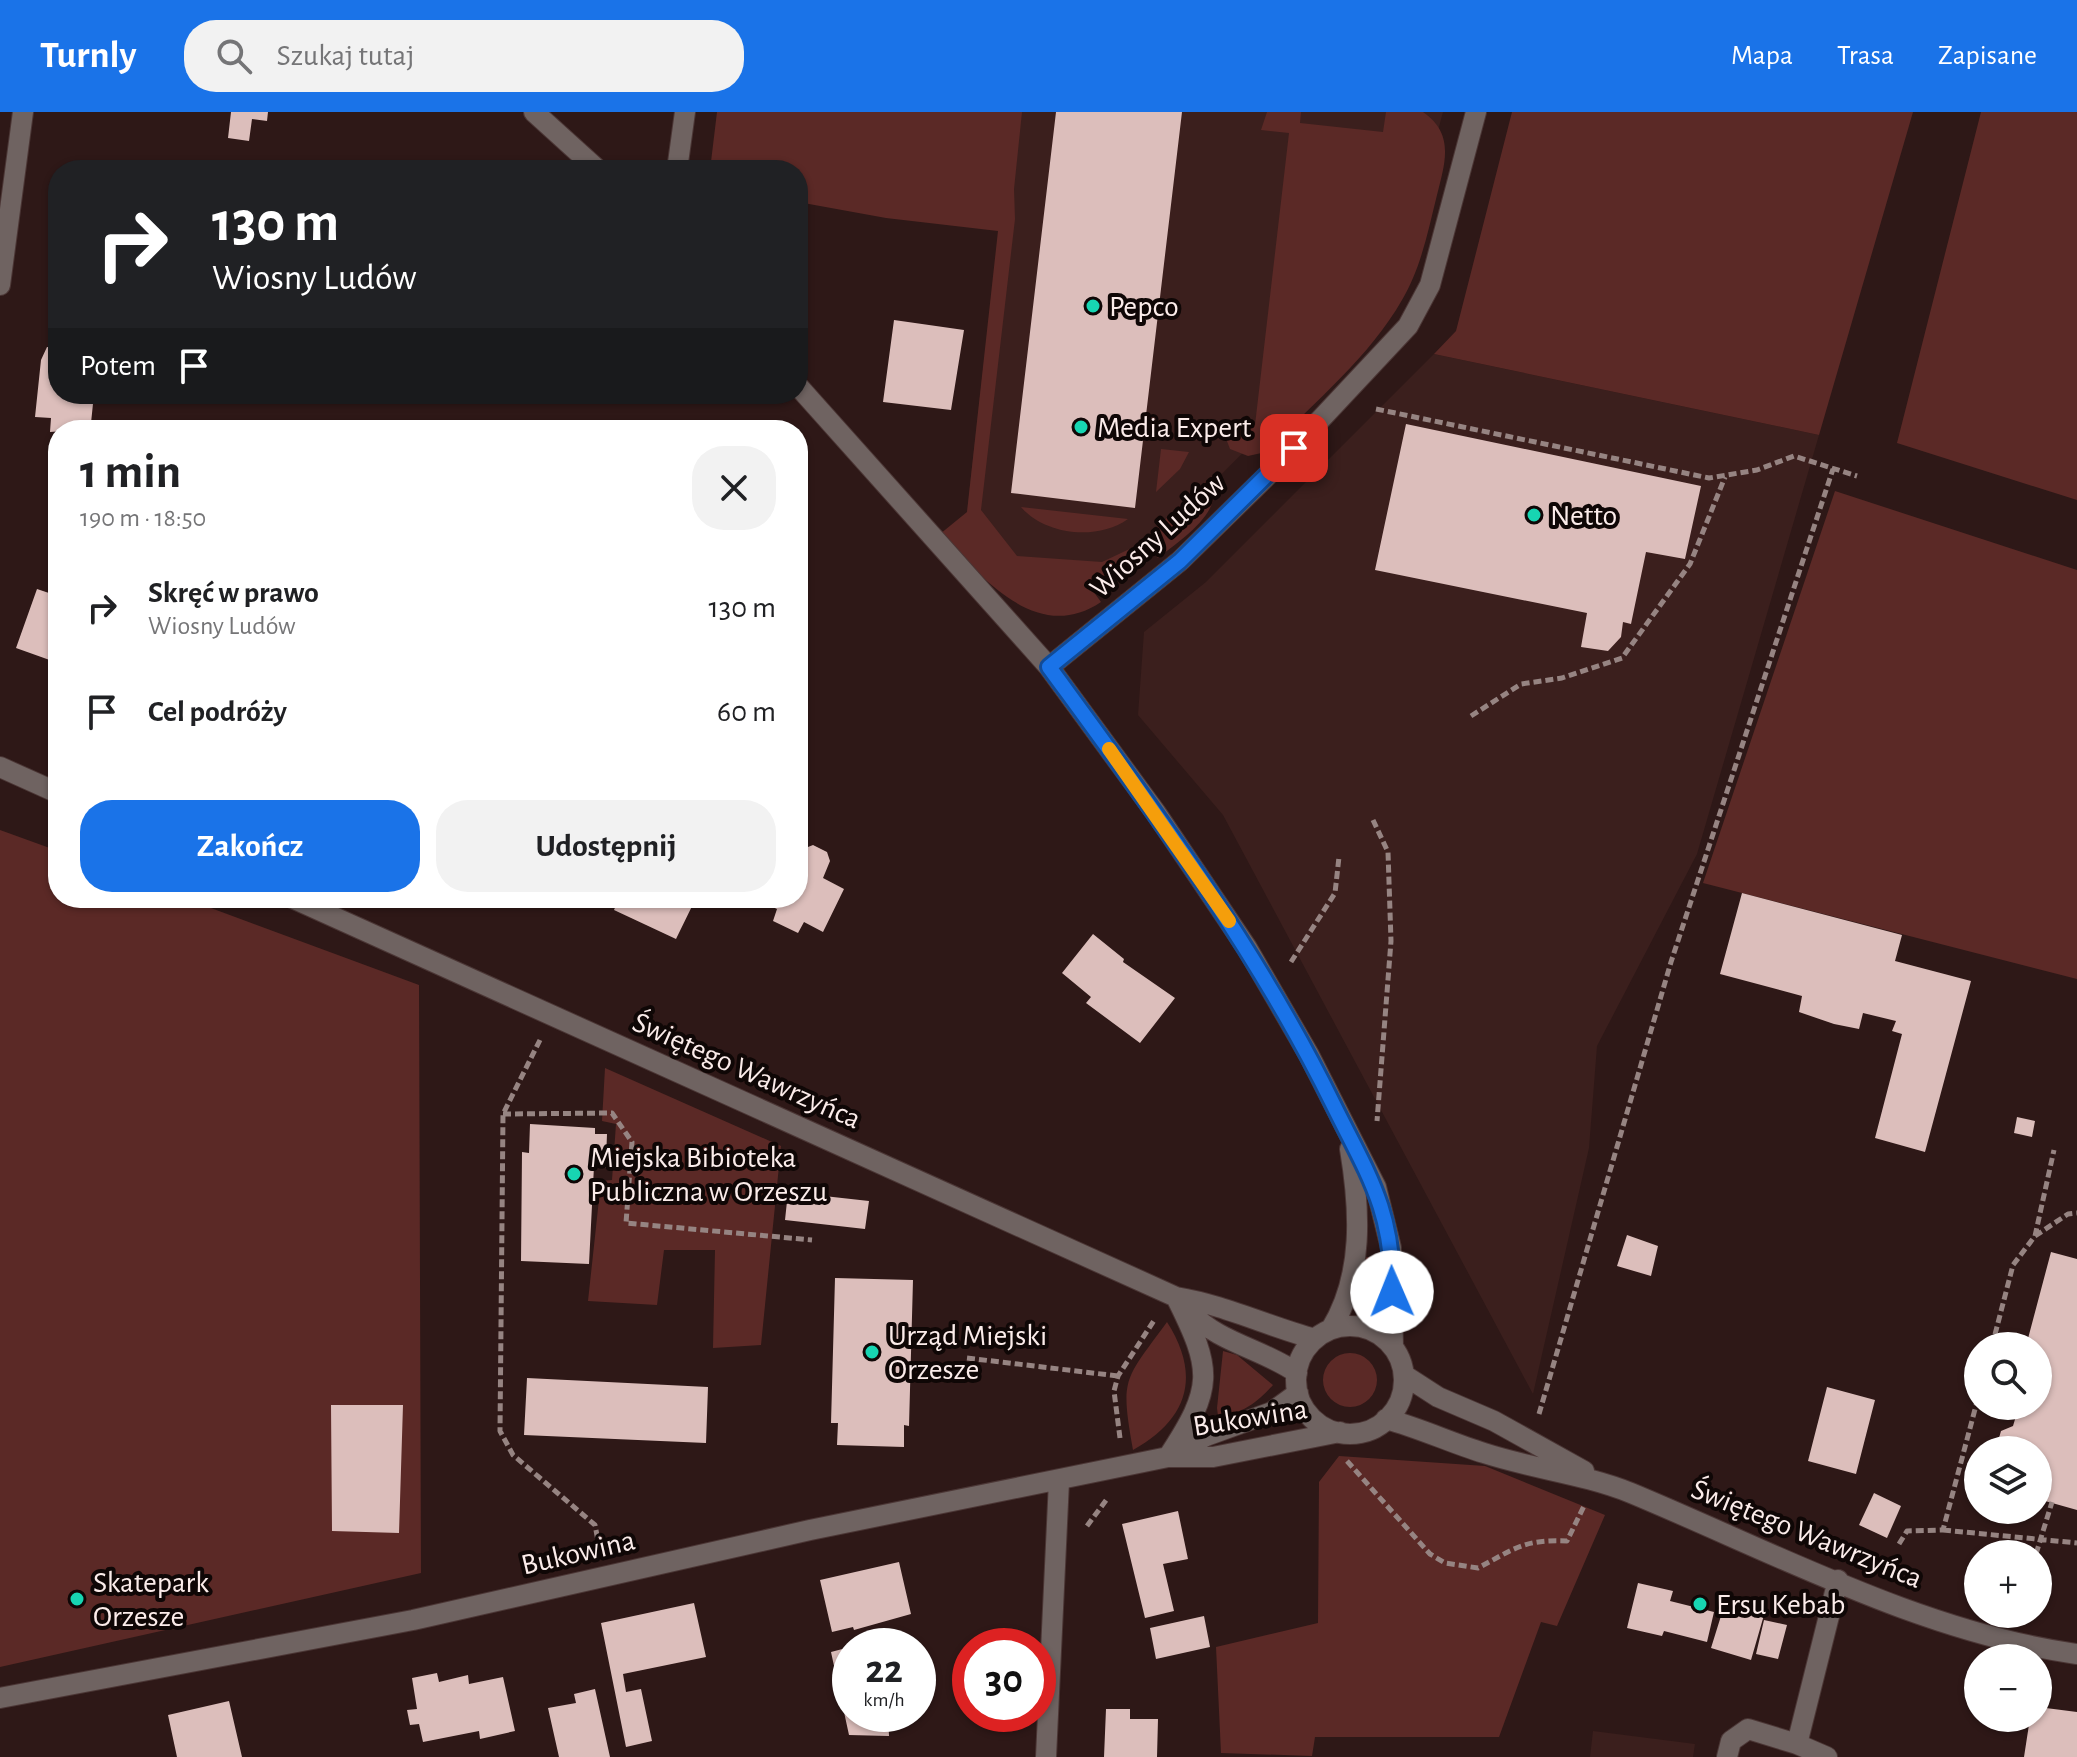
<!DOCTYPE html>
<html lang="pl">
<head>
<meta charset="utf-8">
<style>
  :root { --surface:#fff; --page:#f2f2f2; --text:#202124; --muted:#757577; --accent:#1a73e8 }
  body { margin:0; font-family:"Alegreya Sans",sans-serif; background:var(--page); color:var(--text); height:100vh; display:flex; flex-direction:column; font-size:30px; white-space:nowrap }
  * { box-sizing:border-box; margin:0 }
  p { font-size:26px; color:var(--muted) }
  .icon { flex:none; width:44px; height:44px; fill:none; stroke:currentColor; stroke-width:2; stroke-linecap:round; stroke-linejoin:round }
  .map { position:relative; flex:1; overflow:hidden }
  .side { position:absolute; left:48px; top:308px; width:760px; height:488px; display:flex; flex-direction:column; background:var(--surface); border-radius:32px; box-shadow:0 2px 6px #0004 }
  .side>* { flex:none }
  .top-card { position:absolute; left:48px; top:48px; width:760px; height:244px; border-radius:32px; box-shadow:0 2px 6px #0004; background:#202124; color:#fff; overflow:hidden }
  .fabs { position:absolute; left:1964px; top:1220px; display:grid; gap:16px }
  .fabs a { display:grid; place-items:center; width:88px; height:88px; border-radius:50%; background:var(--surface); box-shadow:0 2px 6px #0004; font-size:40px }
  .speed { position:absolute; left:832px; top:1516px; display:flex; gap:16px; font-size:40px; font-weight:700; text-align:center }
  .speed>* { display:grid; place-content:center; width:104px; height:104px; border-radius:50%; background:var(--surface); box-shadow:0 2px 6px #0004; line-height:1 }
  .speed small { font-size:20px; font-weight:400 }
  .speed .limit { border:12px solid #d22; background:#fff; color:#111 }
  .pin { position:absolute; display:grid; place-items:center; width:68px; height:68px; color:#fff; margin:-34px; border-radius:16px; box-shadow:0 4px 12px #0006 }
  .me { position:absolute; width:88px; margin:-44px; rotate:359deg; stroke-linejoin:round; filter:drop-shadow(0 0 6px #0008) }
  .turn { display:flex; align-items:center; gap:28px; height:168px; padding:0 32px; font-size:36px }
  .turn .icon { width:104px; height:104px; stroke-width:2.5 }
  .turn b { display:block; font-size:56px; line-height:68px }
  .then { display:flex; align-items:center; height:76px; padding:0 32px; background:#0003; gap:16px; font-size:30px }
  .round { display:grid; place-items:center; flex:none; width:84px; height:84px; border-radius:32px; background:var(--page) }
  .head { display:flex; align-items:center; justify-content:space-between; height:136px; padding:0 32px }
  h1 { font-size:48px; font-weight:700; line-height:60px }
  .primary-button { display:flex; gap:16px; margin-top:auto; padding:16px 32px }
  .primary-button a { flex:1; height:92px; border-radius:32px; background:var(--accent); color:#fff; font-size:32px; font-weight:700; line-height:92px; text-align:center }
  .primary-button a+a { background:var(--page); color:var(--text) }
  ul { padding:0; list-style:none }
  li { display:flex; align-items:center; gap:24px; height:104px; padding:0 32px }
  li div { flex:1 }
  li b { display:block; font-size:30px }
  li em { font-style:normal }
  header { display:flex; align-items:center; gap:48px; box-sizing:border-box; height:112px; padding:0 40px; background:var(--accent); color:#fff }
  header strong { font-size:38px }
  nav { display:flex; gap:44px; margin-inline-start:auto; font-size:28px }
  .search { width:560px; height:72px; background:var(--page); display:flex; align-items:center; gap:20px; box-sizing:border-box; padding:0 28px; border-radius:32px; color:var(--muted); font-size:30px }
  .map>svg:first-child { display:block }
</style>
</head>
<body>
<header>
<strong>Turnly</strong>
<div class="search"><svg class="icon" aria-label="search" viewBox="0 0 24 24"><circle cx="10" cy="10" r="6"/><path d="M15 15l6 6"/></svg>Szukaj tutaj</div>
<nav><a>Mapa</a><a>Trasa</a><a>Zapisane</a></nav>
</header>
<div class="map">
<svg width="2077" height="1645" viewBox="0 0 2077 1645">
  <rect width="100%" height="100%" fill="#2e1817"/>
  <path fill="#3b1f1d" d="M1012,0h431l-8,30 -96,214 -169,170 -68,53 -81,-3 -54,-64z
    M1434,242l385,81 -122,419 -100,192 -8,102 -56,246 -310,-579 -85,-100 6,-83 62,-50z
    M1593,1619l102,13 -2,13h-103z"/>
  <path fill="#5b2926" d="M717,0h305l-8,77 1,30 -34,291 36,46 85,6 36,-17 -2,14 -43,32 8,11c-64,43 -118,-24 -161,-68l27,-22 31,-281 -112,-13 -88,-16v-32h-88z
    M1267,0h34l-1,11 83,9 3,-20h37c32,22 22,51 14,83 -9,36 -16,73 -35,105 -33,58 -90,104 -136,152l-18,4 -18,-7 -5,-13 2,-12 28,1 34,-292 -28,-3z
    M1512,0h401l-94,323 -385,-81 22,-23z
    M1981,0h96v388l-180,-57z
    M1161,337l28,3 -9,17 -24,23z
    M1213,368c11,33 -33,60 -55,78l-9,-10 3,-16 54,-51z
    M1835,379l242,79v409l-374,-96z
    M1021,395l107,12c-31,22 -83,16 -107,-12z
    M0,718l58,21v47h126l235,87 2,588 -421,94z
    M605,956l176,78 -20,199 -48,3 2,-98h-51l-7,55 -69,-4 13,-120 11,-1 4,-56 -14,-3z
    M1366,1145l14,1 -2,53 -19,-6z
    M1167,1210c34,53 22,97 -34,128 -13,-73 -9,-69 34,-128z
    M1223,1239l14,4 36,30c-15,17 -32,30 -55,31l-1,-8z
    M1323 1268a27 27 0 1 1 54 0a27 27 0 1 1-54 0Z
    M1339,1344l146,10 120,49 -48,111 -16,-4 -42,115h-184l-3,19 -91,-3 -5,-106 102,-24 1,-141z"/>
  <path fill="#dcbebb" d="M231,0h37l-1,9 -15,-2 -3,22 -21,-3z
    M1056,0h126l-47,396 -124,-15z
    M894,208l70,10 -13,80 -68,-8z
    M47,235l11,1v46h36l-3,29 -14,-2v9l-27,2 1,-14 -16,-1 6,-57z
    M1406,312l295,62 -16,73 -39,-7 -15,72 -8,-2 -2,15 -13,14 -27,-4 6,-34 -212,-43z
    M37,477l21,7v67l-42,-15z
    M813,733l14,7 3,9 -7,17 21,11 -21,43 -19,-10 -6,11 -25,-12 4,-12 -23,-11h44v-39l5,-10z
    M1742,781l160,42 -7,26 76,20 -46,171 -50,-14 27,-104 -10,-3 4,-10 -33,-8 -4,16 -25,-5 -35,-12 3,-16 -82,-22z
    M619,786h77l-20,41 -62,-29z
    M1093,822l31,25 -1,3 52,36 -35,45 -54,-40 5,-6 -29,-24z
    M2017,1005l18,4 -3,16 -18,-4z
    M530,1012l65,4v6h12l-1,26 7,1 -1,7 -18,-2 -5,98 -68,-3 1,-109 7,1z
    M788,1080l81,9 -4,28 -80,-9z
    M1627,1123l31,11 -7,30 -34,-10z
    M2051,1140l26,7v251l-39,-11v-49h-39l-2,-5 4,-14 12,-5 6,-20h19v-60h-12z
    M835,1166l78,2 -4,146 -5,-1v22l-67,-2 1,-22h-7z
    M527,1266l181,9 -2,56 -182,-8z
    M1827,1275l48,13 -19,74 -48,-13z
    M331,1293h72l-4,128 -67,-2z
    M1874,1381l27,13 -14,32 -28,-13z
    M1178,1399l10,48 -25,5 11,47 -29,7 -23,-94z
    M899,1450l12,52 -57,16 -1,-3 -21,5 -12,-52z
    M1638,1471l35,8 -3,10 44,11 -7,30 -43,-11 -2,5 -35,-8z
    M694,1491l12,54 -83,17 3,18 15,-3 11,52 -26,6 -25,-124z
    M1725,1491l39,12 -13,45 -40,-12z
    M1204,1504l6,31 -54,12 -6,-31z
    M1764,1508l23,5 -9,34 -22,-5z
    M850,1535v67h38l1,22 -40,-1 -18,-83z
    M437,1561l2,9 29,-7 1,9 34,-7 12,54 -35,8 -1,-8 -56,11 -4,-18 -9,1 -3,-15 10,-1 -5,-31z
    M595,1577l15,68h-51l-11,-49 28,-5 -2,-9z
    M229,1589l13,56h-65l-9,-42z
    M2038,1595l39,5v45h-53l6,-39h8z
    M1106,1597h24v10h28l-1,38h-53z"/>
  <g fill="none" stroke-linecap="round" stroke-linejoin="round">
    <defs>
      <path id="minor" d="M534,0l64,58
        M677,58l8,-58
        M0,173l23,-173
        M798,274l251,281 107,146 91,135 62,107 67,132 15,61 2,99
        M1049,555l131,-106 95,-93 133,-142 22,-41 46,-173
        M0,655l58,26
        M292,786l884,399c49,8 91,29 139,42
        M1190,1200c29,31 73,37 107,61
        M1296 1268a54 54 0 1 1 108 0a54 54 0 1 1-108 0Z
        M1331,1217c33,-54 29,-120 19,-180
        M1404,1263l34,22 56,24 90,50
        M1386,1307c34,9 65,24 98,34 49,16 100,21 147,40 142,59 293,140 446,161
        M1172,1343l34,-19 66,-24 26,-19
        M1168,1345c46,-70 45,-86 8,-160
        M0,1586l413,-78 397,-90 358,-73h45l127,-25
        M1797,1632l30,13
        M1046,1645l13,-276
        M1727,1645l4,-16 17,-12 49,15 41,-164"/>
    </defs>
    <use href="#minor" stroke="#4b3635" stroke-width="22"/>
    <path stroke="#968482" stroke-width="5" stroke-dasharray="8 4" stroke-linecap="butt" d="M1376,297l333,69 48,-8 37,-14 63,20
      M1471,604l50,-32 41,-6 60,-20 68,-94 35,-87
      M1373,708l15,32 3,89 -14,180
      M1291,850l44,-69 4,-36
      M540,928l-37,74 -3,317 13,24 82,70 5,26
      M503,1002l109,-1 20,29 -6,81 186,17
      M2035,1124l33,-22 9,-1
      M1992,1234l21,-81 22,-29 19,-86
      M967,1246l151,18
      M1539,1302l132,-452 162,-493
      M1120,1326l-6,-47 4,-15 37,-57
      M1347,1349l83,93 15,9 33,5c36,-19 46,-29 89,-27l17,-35
      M1087,1414l20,-27
      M1943,1418l134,13
      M1899,1432l8,-13 36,-1 35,-132
      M2036,1442l16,-52"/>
    <use href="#minor" stroke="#6f6361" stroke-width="20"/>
  </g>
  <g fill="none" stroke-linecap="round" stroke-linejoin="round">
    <defs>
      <path id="route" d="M1294,336l-114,113 -131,106c103,141 207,280 284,437 34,69 61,107 59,188"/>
    </defs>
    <use href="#route" stroke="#114b97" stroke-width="20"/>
    <use href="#route" stroke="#1a73e8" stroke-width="14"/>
    <path stroke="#f59e0b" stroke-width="14" d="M1109,637l120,172"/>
  </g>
  <g fill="#17d5b2" stroke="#0f0706" stroke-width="3">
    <circle cx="1093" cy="194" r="8"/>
    <circle cx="1081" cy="315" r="8"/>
    <circle cx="1534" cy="403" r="8"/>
    <circle cx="574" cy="1062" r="8"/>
    <circle cx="872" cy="1240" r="8"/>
    <circle cx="77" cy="1487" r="8"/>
    <circle cx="1700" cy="1492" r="8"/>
  </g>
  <g text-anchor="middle" stroke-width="8" stroke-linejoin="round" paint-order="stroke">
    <g font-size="30" fill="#fbecea" stroke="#0f0706" text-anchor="start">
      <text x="1109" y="204">Pepco</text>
      <text x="1097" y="325">Media Expert</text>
      <text x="1550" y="413">Netto</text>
      <text x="590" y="1055">Miejska Bibioteka<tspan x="590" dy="34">Publiczna w Orzeszu</tspan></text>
      <text x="888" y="1233">Urząd Miejski<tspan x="888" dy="34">Orzesze</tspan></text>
      <text x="93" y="1480">Skatepark<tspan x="93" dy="34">Orzesze</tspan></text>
      <text x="1716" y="1502">Ersu Kebab</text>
    </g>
    <g font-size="30" fill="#fbecea" stroke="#0f0706">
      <text transform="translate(1157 423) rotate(-42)" y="10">Wiosny Ludów</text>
      <text transform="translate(747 958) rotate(24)" y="10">Świętego Wawrzyńca</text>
      <text transform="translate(1250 1305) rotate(-9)" y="10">Bukowina</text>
      <text transform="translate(1807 1421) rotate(22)" y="10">Świętego Wawrzyńca</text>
      <text transform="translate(578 1440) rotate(-13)" y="10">Bukowina</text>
    </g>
  </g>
</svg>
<div class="fabs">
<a><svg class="icon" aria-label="search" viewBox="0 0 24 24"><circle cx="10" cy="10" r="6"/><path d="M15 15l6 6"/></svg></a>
<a><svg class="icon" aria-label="layers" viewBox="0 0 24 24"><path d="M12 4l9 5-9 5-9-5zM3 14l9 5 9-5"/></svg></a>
<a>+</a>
<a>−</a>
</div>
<div class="speed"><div>22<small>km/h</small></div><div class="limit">30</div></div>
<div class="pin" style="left:1294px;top:336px;background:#d93025"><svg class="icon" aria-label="arrive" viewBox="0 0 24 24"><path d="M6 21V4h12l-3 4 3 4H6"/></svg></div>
<svg class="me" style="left:1392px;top:1180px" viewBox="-20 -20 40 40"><circle r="19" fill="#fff"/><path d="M0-13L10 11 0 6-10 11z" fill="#1a73e8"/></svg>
<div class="top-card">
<div class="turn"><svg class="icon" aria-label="right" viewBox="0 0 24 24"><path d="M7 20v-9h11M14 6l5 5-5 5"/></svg><div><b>130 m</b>Wiosny Ludów</div></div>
<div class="then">Potem<svg class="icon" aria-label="arrive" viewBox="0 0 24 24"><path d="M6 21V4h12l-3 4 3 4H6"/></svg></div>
</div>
<section class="side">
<div class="head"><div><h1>1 min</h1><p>190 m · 18:50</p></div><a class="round"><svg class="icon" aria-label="close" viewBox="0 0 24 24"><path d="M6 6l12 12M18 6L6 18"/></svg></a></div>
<ul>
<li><svg class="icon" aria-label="right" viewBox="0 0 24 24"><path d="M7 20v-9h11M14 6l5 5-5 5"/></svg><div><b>Skręć w prawo</b><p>Wiosny Ludów</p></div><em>130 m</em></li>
<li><svg class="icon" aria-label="arrive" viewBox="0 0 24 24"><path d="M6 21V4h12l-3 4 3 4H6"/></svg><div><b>Cel podróży</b></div><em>60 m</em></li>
</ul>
<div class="primary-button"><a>Zakończ</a><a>Udostępnij</a></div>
</section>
</div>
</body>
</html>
